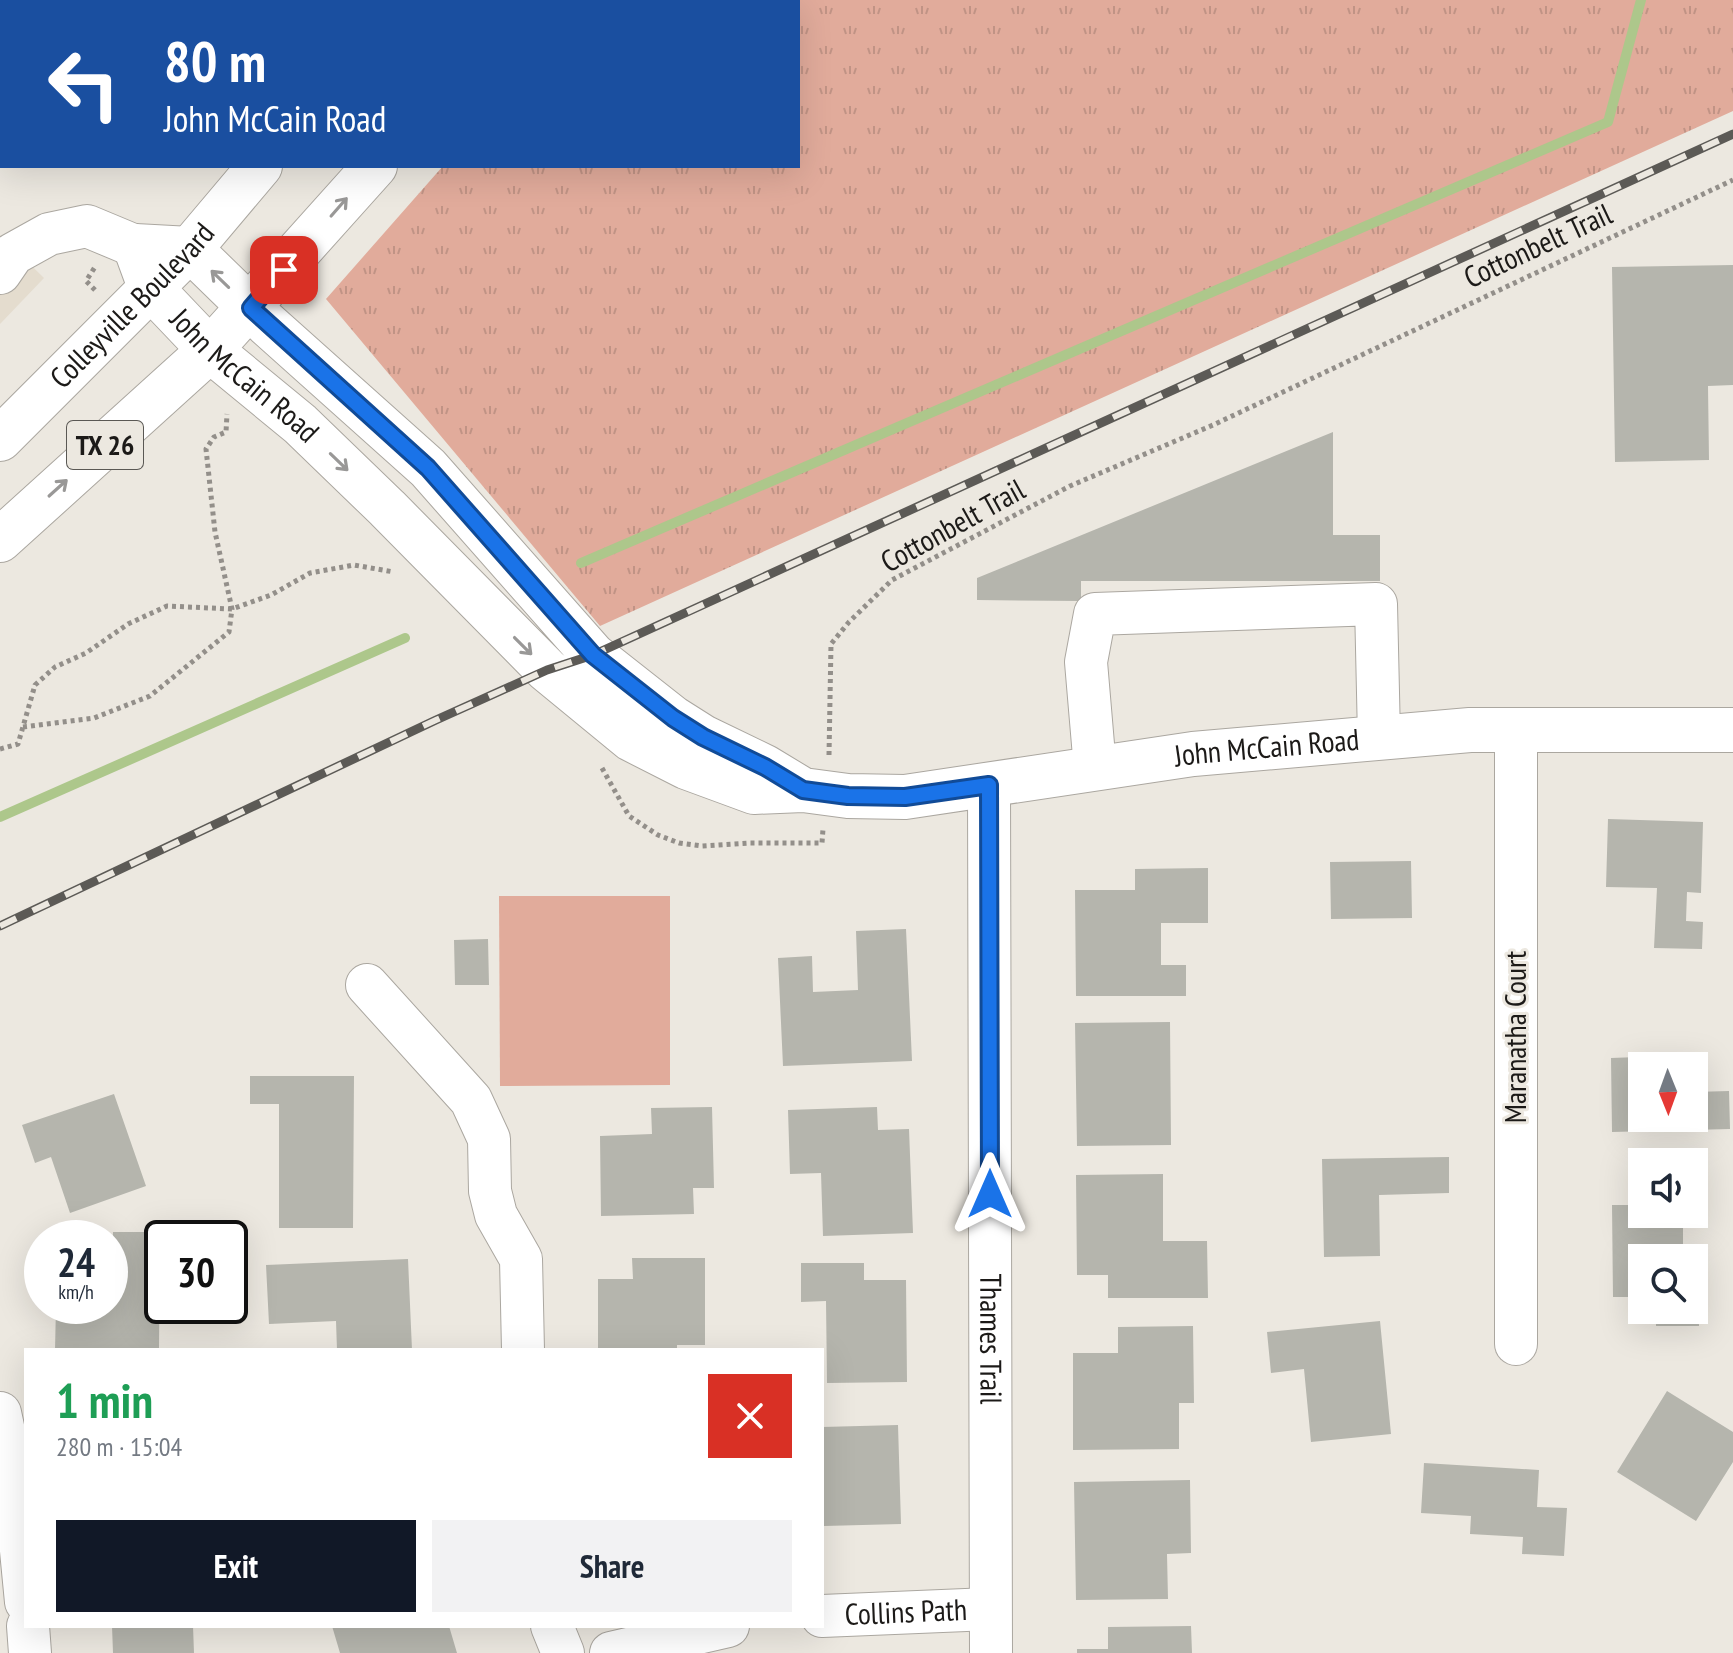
<!DOCTYPE html>
<html lang="en">
<head>
<meta charset="utf-8">
<style>
  :root { --surface:#fff; --page:#f2f2f3; --text:#1f2937; --muted:#747a83; --accent:#111827 }
  body { margin:0; font-family:"PT Sans Narrow",sans-serif; background:var(--page); color:var(--text); height:100vh; display:flex; flex-direction:column; font-size:30px; white-space:nowrap }
  * { box-sizing:border-box; margin:0 }
  p { font-size:26px; color:var(--muted) }
  .icon { flex:none; width:44px; height:44px; fill:none; stroke:currentColor; stroke-width:2; stroke-linecap:round; stroke-linejoin:round }
  .map { position:relative; flex:1; overflow:hidden }
  .details { position:absolute; left:24px; top:1348px; width:800px; height:280px; display:flex; flex-direction:column; background:var(--surface); border-radius:0px; box-shadow:0 8px 32px #0002 }
  .details>* { flex:none }
  .top-card { position:absolute; left:0px; top:0px; width:800px; height:168px; box-shadow:0 8px 32px #0002; background:#1a4fa0; color:#fff; overflow:hidden }
  .needle { width:52px; rotate:179deg }
  .controls { position:absolute; left:1628px; top:1052px; display:grid; gap:16px }
  .controls a { display:grid; place-items:center; width:80px; height:80px; border-radius:0px; background:var(--surface); box-shadow:0 8px 32px #0002; font-size:40px }
  .speed { position:absolute; left:24px; top:1220px; display:flex; gap:16px; font-size:40px; font-weight:700; text-align:center }
  .speed>* { display:grid; place-content:center; width:104px; height:104px; border-radius:50%; background:var(--surface); box-shadow:0 8px 32px #0002; line-height:1 }
  .speed small { font-size:20px; font-weight:400 }
  .speed .limit { border:4px solid #111; border-radius:12px; background:#fff; color:#111 }
  .pin { position:absolute; display:grid; place-items:center; width:68px; height:68px; color:#fff; margin:-34px; border-radius:16px; box-shadow:0 4px 12px #0006 }
  .me { position:absolute; width:88px; margin:-44px; rotate:0deg; stroke-linejoin:round; filter:drop-shadow(0 0 6px #0008) }
  .turn { display:flex; align-items:center; gap:28px; height:168px; padding:0 32px; font-size:36px }
  .turn .icon { width:104px; height:104px; stroke-width:2.5 }
  .turn b { display:block; font-size:56px; line-height:68px }
  .round { display:grid; place-items:center; flex:none; width:84px; height:84px; border-radius:0px; background:var(--page) }
  .overview { display:flex; align-items:center; justify-content:space-between; height:136px; padding:0 32px }
  h1 { font-size:48px; font-weight:800; line-height:60px; color:#1e9e55 }
  .action { display:flex; gap:16px; margin-top:auto; padding:16px 32px }
  .action a { flex:1; height:92px; border-radius:0px; background:var(--accent); color:#fff; font-size:32px; font-weight:800; line-height:92px; text-align:center }
  .action a+a { background:var(--page); color:var(--text) }
  .map>svg:first-child { display:block }
</style>
</head>
<body>
<div class="map">
<svg width="1733" height="1653" viewBox="0 0 1733 1653">
  <defs>
    <pattern id="grass-tufts" width="24" height="20" patternUnits="userSpaceOnUse" patternTransform="scale(2)"><rect width="24" height="20" fill="#e1ab9b"/><path d="M3 7l-1-3M5 7V3M7 7l1-3M15 17l-1-3M17 17v-4M19 17l1-3" fill="none" stroke="#c09385"/></pattern>
  </defs>
  <rect width="100%" height="100%" fill="#ece8e0"/>
  <path fill="#e4dcce" d="M0,235l44,43 -44,46z"/>
  <path fill="url(#grass-tufts)" d="M581,0h1152v111l-1133,515 -274,-327 117,-133h355v-164h-219z"/>
  <path fill="#e1ab9b" d="M499,896h171v189l-170,1z"/>
  <g fill="none" stroke-linecap="round" stroke-linejoin="round">
    <path stroke="#adc78b" stroke-width="10" d="M581,563l1027,-441 33,-122
      M0,817l405,-179"/>
  </g>
  <path fill="#b5b5ad" d="M1733,265v120l-25,1 1,74 -94,2 -3,-195z
    M1333,432v103h47v46h-299v20l-104,-1v-22z
    M1608,819l95,3 -2,71 -14,-1 -1,29 17,1 -1,27 -48,-1 3,-60 -51,-1z
    M1411,861l1,57 -81,1 -1,-57z
    M1208,868v55h-47v42h25v31h-110l-1,-106h60v-21z
    M906,929l6,132 -129,5 -5,-108 34,-2 1,36 45,-2 -2,-59z
    M488,939l1,46h-34l-1,-45z
    M1170,1022l1,123 -94,1 -2,-123z
    M1666,1056l1,10h-25v52h52v-26l35,-1 1,38 -118,3 -1,-74z
    M250,1076h104l-1,152h-74v-124h-29z
    M114,1094l32,92 -76,27 -19,-56 -16,6 -13,-38z
    M712,1107l2,81h-21l1,26 -93,2 -1,-80 52,-2 -1,-26z
    M877,1107l1,23 31,-1 4,104 -90,3 -2,-63 -31,1 -2,-64z
    M1449,1157v36l-70,2 1,61 -56,1 -2,-98z
    M1163,1174v67h44l1,57h-100v-23h-31l-1,-100z
    M1612,1205h30v9h41v44h-41v39h-29z
    M113,1232h47l-1,118h-104l1,-44h54z
    M632,1258h73v87h-28v5h-79v-71h35z
    M408,1259l4,91h-75l-1,-29 -67,3 -3,-59z
    M801,1263h63v17h42l1,102 -80,1 -1,-82 -25,1z
    M1694,1289h4l1,37h-43v-16h38z
    M1380,1321l11,113 -80,8 -7,-73 -33,4 -4,-41z
    M1193,1326l1,77h-15v46l-106,1v-97h45v-26z
    M1667,1391l66,41v30l-37,59 -79,-49z
    M898,1425l3,99 -77,2 -2,-99z
    M1424,1463l115,7 -2,37 30,1 -3,48 -42,-2 1,-17 -53,-3 1,-18 -50,-3z
    M1190,1480l1,73 -24,1 1,45 -92,1 -2,-118z
    M112,1626h81l1,27h-81z
    M332,1626h117l8,27h-117z
    M1191,1626l1,27h-115v-4h31v-22z"/>
  <g fill="none" stroke-linecap="round" stroke-linejoin="round">
    <defs>
      <g id="minor">
        <path d="M0,273l13,-19 36,-20 38,-8 48,20"/>
        <path d="M1095,768l-9,-106 9,-48 281,-10 3,133"/>
        <path id="s1" d="M989,785l2,868"/>
        <path d="M367,985l104,115 18,39 1,52 6,24 25,44 2,91"/>
        <path d="M1516,1344v-614"/>
        <path d="M0,1413l14,65 12,124"/>
        <path id="s2" d="M822,1616l168,-7"/>
        <path d="M28,1626l2,27"/>
        <path d="M552,1626l11,27"/>
        <path d="M611,1653l117,-27"/>
      </g>
      <g id="major">
        <path d="M403,2l2,-2"/>
        <path d="M502,2l1,-2"/>
        <path id="s3" d="M0,439l190,-190 70,-83"/>
        <path d="M0,540l210,-190 165,-184"/>
        <path id="s4" d="M803,790l-38,-23 -62,-30 -30,-19 -80,-63 -165,-187 -161,-144 -77,-75 -55,-3 15,41 60,63 90,74 87,84 160,162 84,69 55,28 68,25 49,-2 45,6 57,1 288,-43 277,-24h263"/>
      </g>
    </defs>
    <use href="#minor" stroke="#aba7a0" stroke-width="44"/>
    <use href="#major" stroke="#aba7a0" stroke-width="46"/>
    <path stroke="#938f8a" stroke-width="5" stroke-dasharray="4 4" stroke-linecap="butt" d="M95,290l-9,-9 9,-14
      M23,727l71,-9 56,-22 79,-64 3,-23 -17,-77 -9,-83 8,-12 12,-5 1,-18
      M0,749l18,-5 17,-59 20,-18 31,-14 42,-29 39,-18 65,3 39,-14 39,-22 44,-8 40,7
      M829,755l2,-111 18,-22 43,-42 178,-94 143,-61 520,-245
      M602,768l27,48 29,19 21,8 23,3 47,-3h73l1,-14"/>
    <use href="#minor" stroke="#fff" stroke-width="42"/>
    <use href="#major" stroke="#fff" stroke-width="44"/>
    <defs>
      <path id="rail" d="M0,926l436,-206 111,-50 46,-15 1140,-521"/>
    </defs>
    <use href="#rail" stroke="#5c5a56" stroke-width="9"/>
    <use href="#rail" stroke="#ece8e0" stroke-width="6" stroke-dasharray="18" stroke-linecap="butt"/>
  </g>
  <defs><path id="oneway-shaft" d="M-6 0H5M1.5-3L5.5 0L1.5 3" fill="none" stroke-width="1.6" stroke-linecap="round" stroke-linejoin="round" transform="scale(2)"/></defs>
  <g stroke="#999897">
    <use href="#oneway-shaft" transform="translate(339 207) rotate(-49)"/>
    <use href="#oneway-shaft" transform="translate(220 279) rotate(-136)"/>
    <use href="#oneway-shaft" transform="translate(339 462) rotate(44)"/>
    <use href="#oneway-shaft" transform="translate(58 488) rotate(-42)"/>
    <use href="#oneway-shaft" transform="translate(523 646) rotate(45)"/>
  </g>
  <g fill="none" stroke-linecap="round" stroke-linejoin="round">
    <defs>
      <path id="route" d="M284,270l-33,38 177,160 165,187 80,63 30,19 62,30 38,23 45,6 57,1 84,-12 1,409"/>
    </defs>
    <use href="#route" stroke="#114b97" stroke-width="20"/>
    <use href="#route" stroke="#1a73e8" stroke-width="14"/>
  </g>
  <g text-anchor="middle" stroke-width="6" stroke-linejoin="round" paint-order="stroke">
    <rect fill="#ece8e0" stroke="#5a5854" stroke-width="2" x="67" y="421" width="76" height="48" rx="6"/>
    <g font-size="28" font-weight="bold" fill="#1c1a18">
      <text x="105" y="455">TX 26</text>
    </g>
    <g font-size="30" fill="#1c1a18" stroke="#ece8e0">
      <text transform="translate(1538 246) rotate(-25)" y="10">Cottonbelt Trail</text>
      <text dy="10" stroke="none"><textPath href="#s3" startOffset="188">Colleyville Boulevard</textPath></text>
      <text dy="10" stroke="none"><textPath href="#s4" startOffset="1052">John McCain Road</textPath></text>
      <text transform="translate(953 526) rotate(-29)" y="10">Cottonbelt Trail</text>
      <text dy="10" stroke="none"><textPath href="#s4" startOffset="2234">John McCain Road</textPath></text>
      <text transform="translate(1516 1037) rotate(-90)" y="10">Maranatha Court</text>
      <text dy="10" stroke="none"><textPath href="#s1" startOffset="554">Thames Trail</textPath></text>
      <text dy="10" stroke="none"><textPath href="#s2" startOffset="84">Collins Path</textPath></text>
    </g>
  </g>
</svg>
<div class="controls">
<a><svg class="needle" viewBox="-14 -14 28 28"><path d="M0-13l5 13h-10z" fill="#e53935"/><path d="M0 13l5-13h-10z" fill="#747a83"/></svg></a>
<a><svg class="icon" aria-label="sound" viewBox="0 0 24 24"><path d="M4 9h4l5-4v14l-5-4H4zM17 9q2 3 0 6"/></svg></a>
<a><svg class="icon" aria-label="search" viewBox="0 0 24 24"><circle cx="10" cy="10" r="6"/><path d="M15 15l6 6"/></svg></a>
</div>
<div class="speed"><div>24<small>km/h</small></div><div class="limit">30</div></div>
<div class="pin" style="left:284px;top:270px;background:#d93025"><svg class="icon" aria-label="arrive" viewBox="0 0 24 24"><path d="M6 21V4h12l-3 4 3 4H6"/></svg></div>
<svg class="me" style="left:990px;top:1194px" viewBox="-20 -20 40 40"><path d="M0-17L14 15 0 8-14 15z" fill="#1a73e8" stroke="#fff" stroke-width="4"/></svg>
<div class="top-card">
<div class="turn"><svg class="icon" aria-label="left" viewBox="0 0 24 24"><path d="M17 20v-9H6M10 6l-5 5 5 5"/></svg><div><b>80 m</b>John McCain Road</div></div>
</div>
<section class="details">
<div class="overview"><div><h1>1 min</h1><p>280 m · 15:04</p></div><a class="round" style="background:#d93025;color:#fff"><svg class="icon" aria-label="close" viewBox="0 0 24 24"><path d="M6 6l12 12M18 6L6 18"/></svg></a></div>
<div class="action"><a>Exit</a><a>Share</a></div>
</section>
</div>
</body>
</html>
